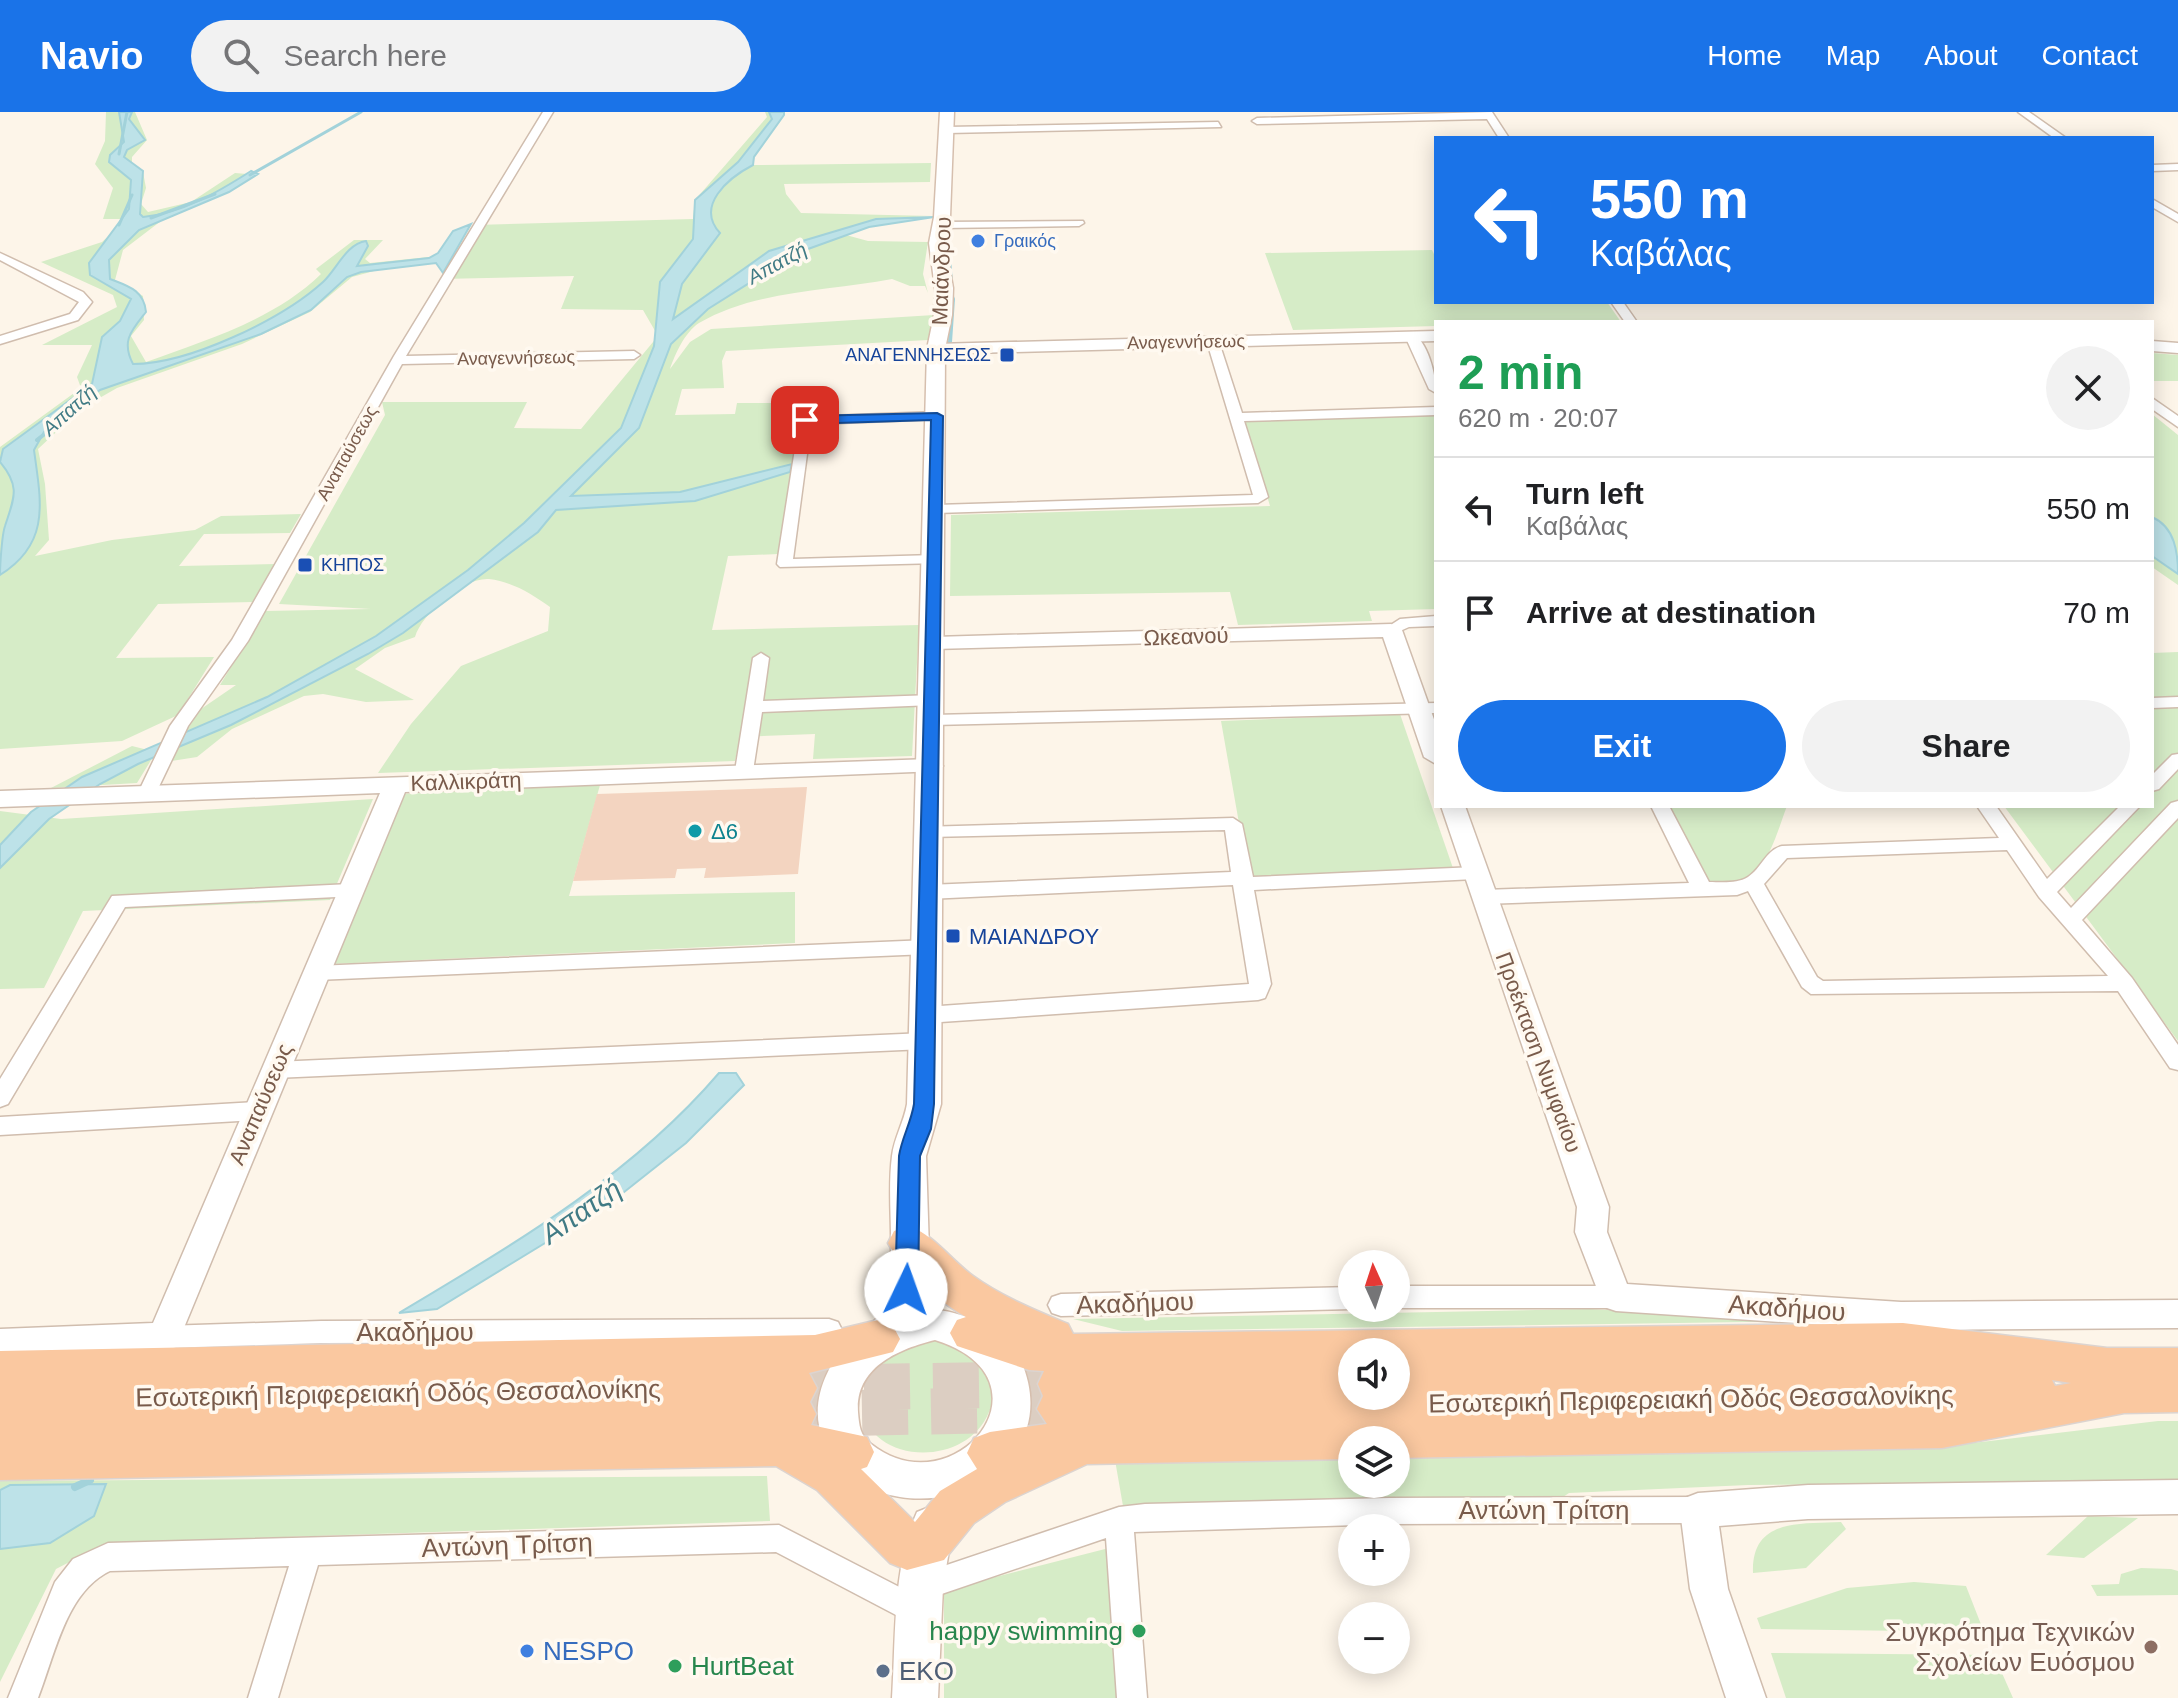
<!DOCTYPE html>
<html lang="en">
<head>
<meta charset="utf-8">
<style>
  :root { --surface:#fff; --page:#f2f2f2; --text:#202124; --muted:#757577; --line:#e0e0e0; --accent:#1a73e8 }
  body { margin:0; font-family:Helvetica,sans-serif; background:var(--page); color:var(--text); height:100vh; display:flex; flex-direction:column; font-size:30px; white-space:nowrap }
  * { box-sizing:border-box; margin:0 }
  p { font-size:26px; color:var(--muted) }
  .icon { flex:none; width:44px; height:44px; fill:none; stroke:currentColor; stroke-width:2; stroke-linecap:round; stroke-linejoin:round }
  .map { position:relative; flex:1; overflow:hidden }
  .drawer { position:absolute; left:1434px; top:208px; width:720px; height:488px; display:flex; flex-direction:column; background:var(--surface); border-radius:0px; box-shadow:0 4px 20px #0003 }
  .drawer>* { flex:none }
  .guide { position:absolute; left:1434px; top:24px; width:720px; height:168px; border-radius:0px; box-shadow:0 4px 20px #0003; background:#1a73e8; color:#fff; overflow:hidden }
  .needle { width:52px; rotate:357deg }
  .buttons { position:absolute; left:1338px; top:1138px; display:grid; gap:16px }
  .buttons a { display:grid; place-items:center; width:72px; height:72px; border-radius:50%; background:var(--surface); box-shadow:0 4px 20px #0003; font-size:40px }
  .pin { position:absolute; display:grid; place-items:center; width:68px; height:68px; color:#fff; margin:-34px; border-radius:16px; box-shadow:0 4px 12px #0006 }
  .me { position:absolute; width:88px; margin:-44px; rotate:3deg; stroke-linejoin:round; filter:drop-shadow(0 0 6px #0008) }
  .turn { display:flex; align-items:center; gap:28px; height:168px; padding:0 24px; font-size:36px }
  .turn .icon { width:104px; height:104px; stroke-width:2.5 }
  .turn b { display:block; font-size:56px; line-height:68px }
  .round { display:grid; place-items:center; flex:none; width:84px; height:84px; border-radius:42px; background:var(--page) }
  .head { display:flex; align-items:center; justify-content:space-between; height:136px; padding:0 24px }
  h1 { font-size:48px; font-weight:700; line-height:60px; color:#1e9e55 }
  .button { display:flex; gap:16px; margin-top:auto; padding:16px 24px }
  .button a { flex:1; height:92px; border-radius:48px; background:var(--accent); color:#fff; font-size:32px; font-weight:700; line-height:92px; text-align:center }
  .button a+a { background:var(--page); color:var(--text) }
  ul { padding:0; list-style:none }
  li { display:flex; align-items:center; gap:24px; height:104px; padding:0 24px; border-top:2px solid var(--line) }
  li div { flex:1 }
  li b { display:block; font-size:30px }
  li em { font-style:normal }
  header { display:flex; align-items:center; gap:48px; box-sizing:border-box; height:112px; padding:0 40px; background:var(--accent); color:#fff }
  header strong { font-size:38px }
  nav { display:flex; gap:44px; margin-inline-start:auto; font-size:28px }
  .search { width:560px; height:72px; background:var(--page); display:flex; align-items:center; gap:20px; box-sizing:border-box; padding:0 28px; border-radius:44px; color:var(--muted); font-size:30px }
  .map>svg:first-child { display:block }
</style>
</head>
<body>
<header>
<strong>Navio</strong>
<div class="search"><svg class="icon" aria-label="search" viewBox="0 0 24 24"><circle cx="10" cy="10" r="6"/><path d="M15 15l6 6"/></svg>Search here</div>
<nav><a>Home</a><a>Map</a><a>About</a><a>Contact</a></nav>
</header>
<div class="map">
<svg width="2178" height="1586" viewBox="0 0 2178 1586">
  <rect width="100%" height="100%" fill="#fdf5e9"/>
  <path fill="#d6ecc7" d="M106,0h29l12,28 -15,17v8l11,7 3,16 -5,16 7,8 43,-10 44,-29 23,2 -97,46 -38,29 -8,30 28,16 1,24 -13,16 15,26c60,-22 128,-42 175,-88l-5,-5 38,-29h29l-18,19 5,4 68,-7 7,6 -60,6 -33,9 -42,35 -68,32 -125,44 -35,20 -44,41 7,35 4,56 -14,16 77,-16 83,-10 26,-14 80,-2 -11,19 -86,1 -25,32 96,-2 -21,38 -96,2 -42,54 98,-1 -36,58 -56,26 -122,8v-302l81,-59 -4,-11 15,-32h-50l75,-38 -4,-12 -72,-33 61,-20 25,-23h-24l10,-31 -18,-24 10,-23z
    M765,0h17l2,4 -30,41 -1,8 178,-2 -1,19 -146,2 2,10 15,19 131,3 -56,3 -79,34 49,-18 22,6 60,1 -5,32 5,19 -3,-7h-15l-18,-7c-62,12 -137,11 -193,44 -14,9 -24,31 -29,46l20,-27 21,-13 223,-14 -6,25 -202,11 -4,10 2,27 -42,1 -7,26 60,-1 2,-11h58l7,10 -24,141 -50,2 -16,74 207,-5 -7,131 -99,3 2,-25 -75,3 -5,24 -357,12 33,-49 50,-58 87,-35 2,-24c-18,-13 -37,-25 -61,-28 -25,-2 -67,34 -74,58l-30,11 -30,21 59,31 -48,2 -43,-8 -19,2 -72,33 -35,28 -32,5 36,-53 35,-24h-16l45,-74 106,-2 -92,-5 106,-189 -3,-13h145l-13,26 67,1 77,-93 -15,-26 -82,-1 13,-33 -133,3 34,-54 218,-6 2,-19 72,-83z
    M1432,138l4,8v44h171l14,20h-185v4l-143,4 -28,-77z
    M2152,241l26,2v26h-26z
    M1436,301v196l-67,2 3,10 -134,4 -8,-33 -280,4 1,-81 319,-9 -26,-88z
    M2152,302l26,21v150l-26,-18z
    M2178,540v389l-174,-235h148v-153z
    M1400,602l55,160 -206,6 -28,-159z
    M132,634l24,6 -19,31 -86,5z
    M600,673l-31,111 226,-4v51l-464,21 68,-170z
    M373,687l-43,101 -247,11 -39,77 -44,1v-178l61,8z
    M1661,694h126c-10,25 -19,70 -51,76 -11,2 -26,0 -38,1z
    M1590,1197l224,12 -692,10 -49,-12z
    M934,1227l39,12c6,10 16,21 20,32 3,9 0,21 -4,29 -26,64 -142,49 -124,-23 10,-35 38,-41 69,-50z
    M2158,1309h20v62l-430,2 -179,8 -6,4 -440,9 -8,-46h237v24h44v-25l166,-8 411,-8z
    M767,1364l3,45 -664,22 -50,26 -56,113v-201z
    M2088,1404l50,2 -54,40 -38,-3z
    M1841,1410l5,7 -40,39 -53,5c-2,-55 48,-49 88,-51z
    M1109,1436l11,150h-176v-108z
    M2171,1457l7,2v24l-81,1 -6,-11 28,-1 2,-10 20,-6z
    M1914,1470l52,4 18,46 -223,-3 -4,-11 90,-30z
    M1771,1541l223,2 19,43h-227z"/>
  <path fill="#bde2e8" stroke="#a2d2da" stroke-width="2" d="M119,0h13l-3,7 16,21 -18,10 -3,7 19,14 -3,43 3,3c40,-4 75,-25 108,-46l7,3 -29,18 -90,38 -30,30 1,19c18,7 34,11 36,33 -15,19 -25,29 -13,52 55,0 148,-44 190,-82 14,-13 23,-38 43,-41l2,5 -11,20 72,-8 9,-5 15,-22 18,-7 -28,49 -7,-10 -75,9 -14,5 -36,33 -50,24 -161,56 -56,42 -10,18c7,52 17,93 -34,125 0,-10 2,-41 5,-49 9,-28 16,-39 -5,-64l3,-13 89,-65 10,-47 18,-16 11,-22 -41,-24 -1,-12 40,-54 2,-29 -22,-18 1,-7 14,-13z
    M769,0h15v3l-30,42 -1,8c-25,13 -58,41 -33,68l-38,51 -9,35 96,-68 107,-32 58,-2 -65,10 -72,26 -89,56 -37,35 -32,84 -68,68 109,-4 112,-28 -2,8 -95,29 -139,9 -18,22 -135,101 -35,21 -137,71 -93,39 -38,20 -51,35 -49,49v-23l31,-33 51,-35 185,-80 109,-61 92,-66 56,-47 97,-95 33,-82 6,-64 33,-43 2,-39 43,-38 34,-43z
    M2152,405c23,10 26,36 26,57l-26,-18z
    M719,961h17l8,12 -58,58 -77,61 -172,105 -38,4c115,-69 232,-137 320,-240z
    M106,1372l-12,32 -44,27 -50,6v-59l10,-5z"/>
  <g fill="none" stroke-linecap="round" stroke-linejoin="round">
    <path stroke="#a2d2da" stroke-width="3" d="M119,42l8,-42
      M250,63l111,-63
      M151,106l64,-24
      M119,113l13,-30
      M947,116l6,73"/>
    <path stroke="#a2d2da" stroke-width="4" d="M950,230l3,-43
      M37,328l32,-25"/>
    <path stroke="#a2d2da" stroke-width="8" d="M75,1375l15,-7"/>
  </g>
  <path fill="#f3d4c0" d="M807,675l-9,87 -94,4 2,-10 -29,1 -2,9 -102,3 24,-87z"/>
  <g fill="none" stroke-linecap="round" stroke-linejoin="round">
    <path stroke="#dccec2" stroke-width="46" stroke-dasharray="46 23" stroke-linecap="butt" d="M795,1276l265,-4
      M793,1302l267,-5"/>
    <defs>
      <path id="minor" d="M543,0h10l-147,244 228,-5 6,4 -6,4 -232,5 -154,277 -60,85 -34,71h-14l-2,-4 32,-67 62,-86 162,-284z
        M1492,0l17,26h-10l-12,-19 -230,5 -5,-3 5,-3z
        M2018,0h11l37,26h-12z
        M1218,10l3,5 -274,6 -5,-3 5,-3z
        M2178,52v6l-26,1v-6z
        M2152,87l26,15v8l-26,-15z
        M1083,109l1,2 -5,3 -138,2 -5,-3 5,-3z
        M0,141l83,39 9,10 -14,18 -78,24v-8l70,-22 9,-12 -79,-42z
        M1611,190h12l14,20h-12z
        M1411,220c17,9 25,43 25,61l-7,-4 -24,-53z
        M1213,226l6,4 23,71 194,-6v8l-192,6 24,76 -10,6 -322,10 -7,-4 7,-4 317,-10 -46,-153z
        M2152,286l26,18v11l-26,-18z
        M937,300l5,1v6l-131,5 -18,135 142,-4 5,2v6l-160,4 -3,-3 23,-147z
        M1436,504v10l-27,1 -18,8 -8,-5 17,-11z
        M761,541l8,5 -6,43 170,-6 9,5 -9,5 -171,7 -9,59 -3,4h-12l-3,-4 18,-113z
        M2178,585v10l-26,1v-10z
        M1436,591v10l-503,12 -9,-5 9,-5z
        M2178,642v15l-19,20 -7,2v-16l20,-20z
        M2178,689v17l-96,102 50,58 46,67v25l-8,-2 -52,-77 -307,3 -9,-7 -54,-96 -11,4 -253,9 -10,-7 10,-7 205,-7 -38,-77h18l40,76c12,0 28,2 39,-5 13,-8 18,-27 34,-31l217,-8 -22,-32h19l51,73 73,-73h20l-83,86 14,16 100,-105zM2007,738l32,47 69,79 -285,5 -6,-4 -53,-93 23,-26z
        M1233,706l9,6 11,53 222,-10 10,6 -10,6 -221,11 17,94 -6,14 -7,2 -332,23 -8,-3 -3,-5 3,-5 8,-3 323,-23 -16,-99 -305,14 -10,-7 10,-7 303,-13 -6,-42 -296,7 -10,-6 3,-4z
        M350,772l7,2 3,5 -3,5 -232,11 -117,197 -8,3v-28l112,-183z
        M928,828l10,7 -10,7 -612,26 -10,-7 10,-7z
        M925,921l8,2 3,6 -3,6 -8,2 -650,29 -8,-2 -3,-6 3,-6 8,-2z
        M257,990l8,3 3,6 -3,6 -8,3 -257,15v-18z
        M1396,1174h220l9,3 4,8 -4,8 -9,3h-220z
        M1352,1175v22l-291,7 -9,-3 -4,-8 4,-8 9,-3z
        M829,1207l9,3 4,8 -4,8 -9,3 -508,2 -157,5 -9,-3 -4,-8 4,-8 9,-3 157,-5z
        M1698,1385l10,4 4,9 -4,9 -10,4 -309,1 -255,8 13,166h-30l-11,-160 -182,62 6,11 -5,10 -10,4 -139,-73 -458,13 -40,133h-30l41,-132 -179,5c-44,21 -55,84 -72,127h-30l47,-116 18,-23 35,-16 671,-18 130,67 -3,-5 5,-10 208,-70 26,-3 244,-6z"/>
      <path id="tertiary" d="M1436,219v10l-500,13 -8,-5 8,-5z
        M2152,229l26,2v10l-26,-2z
        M1391,512l11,6 34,95v39l-12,-7 -41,-120 -449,12 -11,-6 11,-6z
        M931,647l12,7 -4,5 -534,21 -229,555 -12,4 -164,6v-28l153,-6 227,-530 -380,14v-16z
        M1441,694h24l144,401 -2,25 20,52 274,18 277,-2v28l-277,2 -285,-19 -12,-4 -29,-75 2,-25z
        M2178,1368v34l-370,5 -89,7 9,63 38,109h-40l-36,-109 -10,-79 5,-12 13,-5 110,-8z"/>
      <path id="secondary" d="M940,0h14l-4,105 -5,26 8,45 -1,27 -7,34 -4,755 -15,52 3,94 -9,61c20,-4 38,3 58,10 19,6 35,22 43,40 47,107 -92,180 -179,110 -9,-7 -13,-20 -18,-30 -16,-34 1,-75 26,-100 17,-17 30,-16 36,-45 11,-47 0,-93 6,-140 2,-18 12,-34 15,-52l20,-755 7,-34 1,-27 -6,-45 5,-26zM935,1228c125,39 20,170 -64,104 -11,-8 -12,-19 -13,-32 -3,-45 41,-63 77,-72z
        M932,1394l15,6 6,14 -10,61 -5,111h-46c4,-60 0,-130 25,-186z"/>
      <path id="trunk" d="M909,1114c25,9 42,34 64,50 29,21 62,34 95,48l5,10 830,-11 204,25h71v64l-54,1 -182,35 -546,10v-18h-44v19l-265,5 -82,38 -31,21 -30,37 -37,10 -17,-7 -73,-73 -41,-24 -776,14v-129l815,-16 63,-15 15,6 7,13 -7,13 -84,21 8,15 -7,14 6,12 -5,11 56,12 7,15 -7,15 -6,2 54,53 25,-31 37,-22 -10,-16 7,-15 16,-6 57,-8 -10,-15 6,-13 -5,-12 6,-13 -15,-1 -72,-24 -7,-13 7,-13 9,-3c-30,-18 -62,-43 -78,-74l6,-12zM1352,1240h44v44h-44zM2052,1268l19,3 -16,3z"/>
    </defs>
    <use href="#minor" stroke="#d0bdae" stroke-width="3"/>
    <use href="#tertiary" stroke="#d0bdae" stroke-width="3"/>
    <use href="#secondary" stroke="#d6bfae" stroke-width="3"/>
    <use href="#trunk" stroke="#dcd4d0" stroke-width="3"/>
    <use href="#minor" fill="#fff" fill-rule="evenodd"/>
    <use href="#tertiary" fill="#fff" fill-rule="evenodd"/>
    <use href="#secondary" fill="#fff" fill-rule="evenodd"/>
    <use href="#trunk" fill="#fac8a0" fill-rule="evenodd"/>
  </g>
  <path fill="#1a73e8" stroke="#114b97" stroke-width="2" d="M937,301l6,3 -9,688 -3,25 -11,27 -2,134 -4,7 -8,2 -8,-2 -3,-7 4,-134c3,-19 12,-33 15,-52l17,-684 -126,4 -6,-4 6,-4z"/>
  <g fill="#3f7fe0" stroke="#fff9f0" stroke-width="3">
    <circle cx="978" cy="129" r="8"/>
    <circle cx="527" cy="1539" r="8"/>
  </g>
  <g fill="#1a4fb4" stroke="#fff9f0" stroke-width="3">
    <rect x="999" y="235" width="16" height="16" rx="4"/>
    <rect x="297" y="445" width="16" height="16" rx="4"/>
    <rect x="945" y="816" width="16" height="16" rx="4"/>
  </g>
  <circle fill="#0f9aa8" stroke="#fff9f0" stroke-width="3" cx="695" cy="719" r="8"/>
  <g fill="#2e9e5b" stroke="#fff9f0" stroke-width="3">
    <circle cx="1139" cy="1519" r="8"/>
    <circle cx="675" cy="1554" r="8"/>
  </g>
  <circle fill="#8d6e63" stroke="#fff9f0" stroke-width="3" cx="2151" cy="1535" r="8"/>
  <circle fill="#5c6f8a" stroke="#fff9f0" stroke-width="3" cx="883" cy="1559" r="8"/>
  <g text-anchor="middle" stroke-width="7" stroke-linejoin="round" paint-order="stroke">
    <g font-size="18" fill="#366cbe" stroke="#fff9f0" text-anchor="start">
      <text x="994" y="135">Γραικός</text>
    </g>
    <g font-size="18" fill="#795b4b" stroke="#fff9f0">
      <text transform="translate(1186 230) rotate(-1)" y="6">Αναγεννήσεως</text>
      <text transform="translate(516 246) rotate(-1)" y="6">Αναγεννήσεως</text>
      <text transform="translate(347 341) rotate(-61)" y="6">Αναπαύσεως</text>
    </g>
    <g font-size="18" fill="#164399" stroke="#fff9f0" text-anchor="end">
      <text x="991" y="249">ΑΝΑΓΕΝΝΗΣΕΩΣ</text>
      <text x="321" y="459" text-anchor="start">ΚΗΠΟΣ</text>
    </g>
    <g font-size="20" font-style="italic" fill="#417b85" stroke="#fff9f0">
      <text transform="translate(777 151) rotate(-29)" y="7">Απατζή</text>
      <text transform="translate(69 298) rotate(-42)" y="7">Απατζή</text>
    </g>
    <g font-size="22" fill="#795b4b" stroke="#fff9f0">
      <text transform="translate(941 159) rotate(-88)" y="8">Μαιάνδρου</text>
      <text transform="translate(1186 524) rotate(-2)" y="8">Ωκεανού</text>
      <text transform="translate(466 669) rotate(-2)" y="8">Καλλικράτη</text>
      <text transform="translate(1539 940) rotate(70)" y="8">Προέκταση Νυμφαίου</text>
      <text transform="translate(260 992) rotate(-67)" y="8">Αναπαύσεως</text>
    </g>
    <g font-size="22" fill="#0d838f" stroke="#fff9f0" text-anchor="start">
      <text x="711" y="727">Δ6</text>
    </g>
    <g font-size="22" fill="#164399" stroke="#fff9f0" text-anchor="start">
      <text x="969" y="832">ΜΑΙΑΝΔΡΟΥ</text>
    </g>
    <g font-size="26" fill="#795b4b" stroke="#fff9f0">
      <text transform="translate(1135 1191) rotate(-2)" y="9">Ακαδήμου</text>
      <text transform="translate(1787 1196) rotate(4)" y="9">Ακαδήμου</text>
      <text x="415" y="1229">Ακαδήμου</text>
      <text transform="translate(398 1281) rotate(-1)" y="9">Εσωτερική Περιφερειακή Οδός Θεσσαλονίκης</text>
      <text transform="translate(1691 1287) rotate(-1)" y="9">Εσωτερική Περιφερειακή Οδός Θεσσαλονίκης</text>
      <text x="1544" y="1407">Αντώνη Τρίτση</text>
      <text transform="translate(507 1433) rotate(-2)" y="9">Αντώνη Τρίτση</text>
    </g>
    <g font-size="26" fill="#27864d" stroke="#fff9f0" text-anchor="end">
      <text x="1123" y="1528">happy swimming</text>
      <text x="691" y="1563" text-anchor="start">HurtBeat</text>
    </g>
    <g font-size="26" fill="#785e54" stroke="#fff9f0" text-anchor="end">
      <text x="2135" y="1529">Συγκρότημα Τεχνικών<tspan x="2135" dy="30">Σχολείων Ευόσμου</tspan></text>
    </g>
    <g font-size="26" fill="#366cbe" stroke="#fff9f0" text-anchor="start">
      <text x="543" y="1548">NESPO</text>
    </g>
    <g font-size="26" fill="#4e5e75" stroke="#fff9f0" text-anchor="start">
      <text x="899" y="1568">EKO</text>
    </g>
    <g font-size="28" font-style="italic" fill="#417b85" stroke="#fff9f0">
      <text transform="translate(581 1099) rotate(-35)" y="10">Απατζή</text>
    </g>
  </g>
</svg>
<div class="buttons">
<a><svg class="needle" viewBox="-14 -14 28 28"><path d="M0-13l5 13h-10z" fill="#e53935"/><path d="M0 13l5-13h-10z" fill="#757577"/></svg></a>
<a><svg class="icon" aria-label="sound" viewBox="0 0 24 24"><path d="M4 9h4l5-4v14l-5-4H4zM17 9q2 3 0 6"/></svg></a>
<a><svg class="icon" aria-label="layers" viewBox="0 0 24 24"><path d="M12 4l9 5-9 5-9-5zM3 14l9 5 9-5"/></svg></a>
<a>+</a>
<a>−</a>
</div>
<div class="pin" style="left:805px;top:308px;background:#d93025"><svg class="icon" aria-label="arrive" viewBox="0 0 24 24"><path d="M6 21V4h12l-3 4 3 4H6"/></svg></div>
<svg class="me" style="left:906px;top:1178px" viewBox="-20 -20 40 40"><circle r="19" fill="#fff"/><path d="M0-13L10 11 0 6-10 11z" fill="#1a73e8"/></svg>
<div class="guide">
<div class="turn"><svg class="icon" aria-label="left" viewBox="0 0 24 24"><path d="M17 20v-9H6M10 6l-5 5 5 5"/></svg><div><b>550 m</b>Καβάλας</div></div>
</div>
<section class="drawer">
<div class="head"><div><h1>2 min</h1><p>620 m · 20:07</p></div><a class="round"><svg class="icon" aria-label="close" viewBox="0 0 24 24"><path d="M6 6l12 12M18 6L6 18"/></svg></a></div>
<ul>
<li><svg class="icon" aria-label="left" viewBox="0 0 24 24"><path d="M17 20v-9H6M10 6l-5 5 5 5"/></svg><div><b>Turn left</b><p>Καβάλας</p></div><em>550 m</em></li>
<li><svg class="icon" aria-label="arrive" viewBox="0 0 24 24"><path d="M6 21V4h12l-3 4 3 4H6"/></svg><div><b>Arrive at destination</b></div><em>70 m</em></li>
</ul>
<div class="button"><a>Exit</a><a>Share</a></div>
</section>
</div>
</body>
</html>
